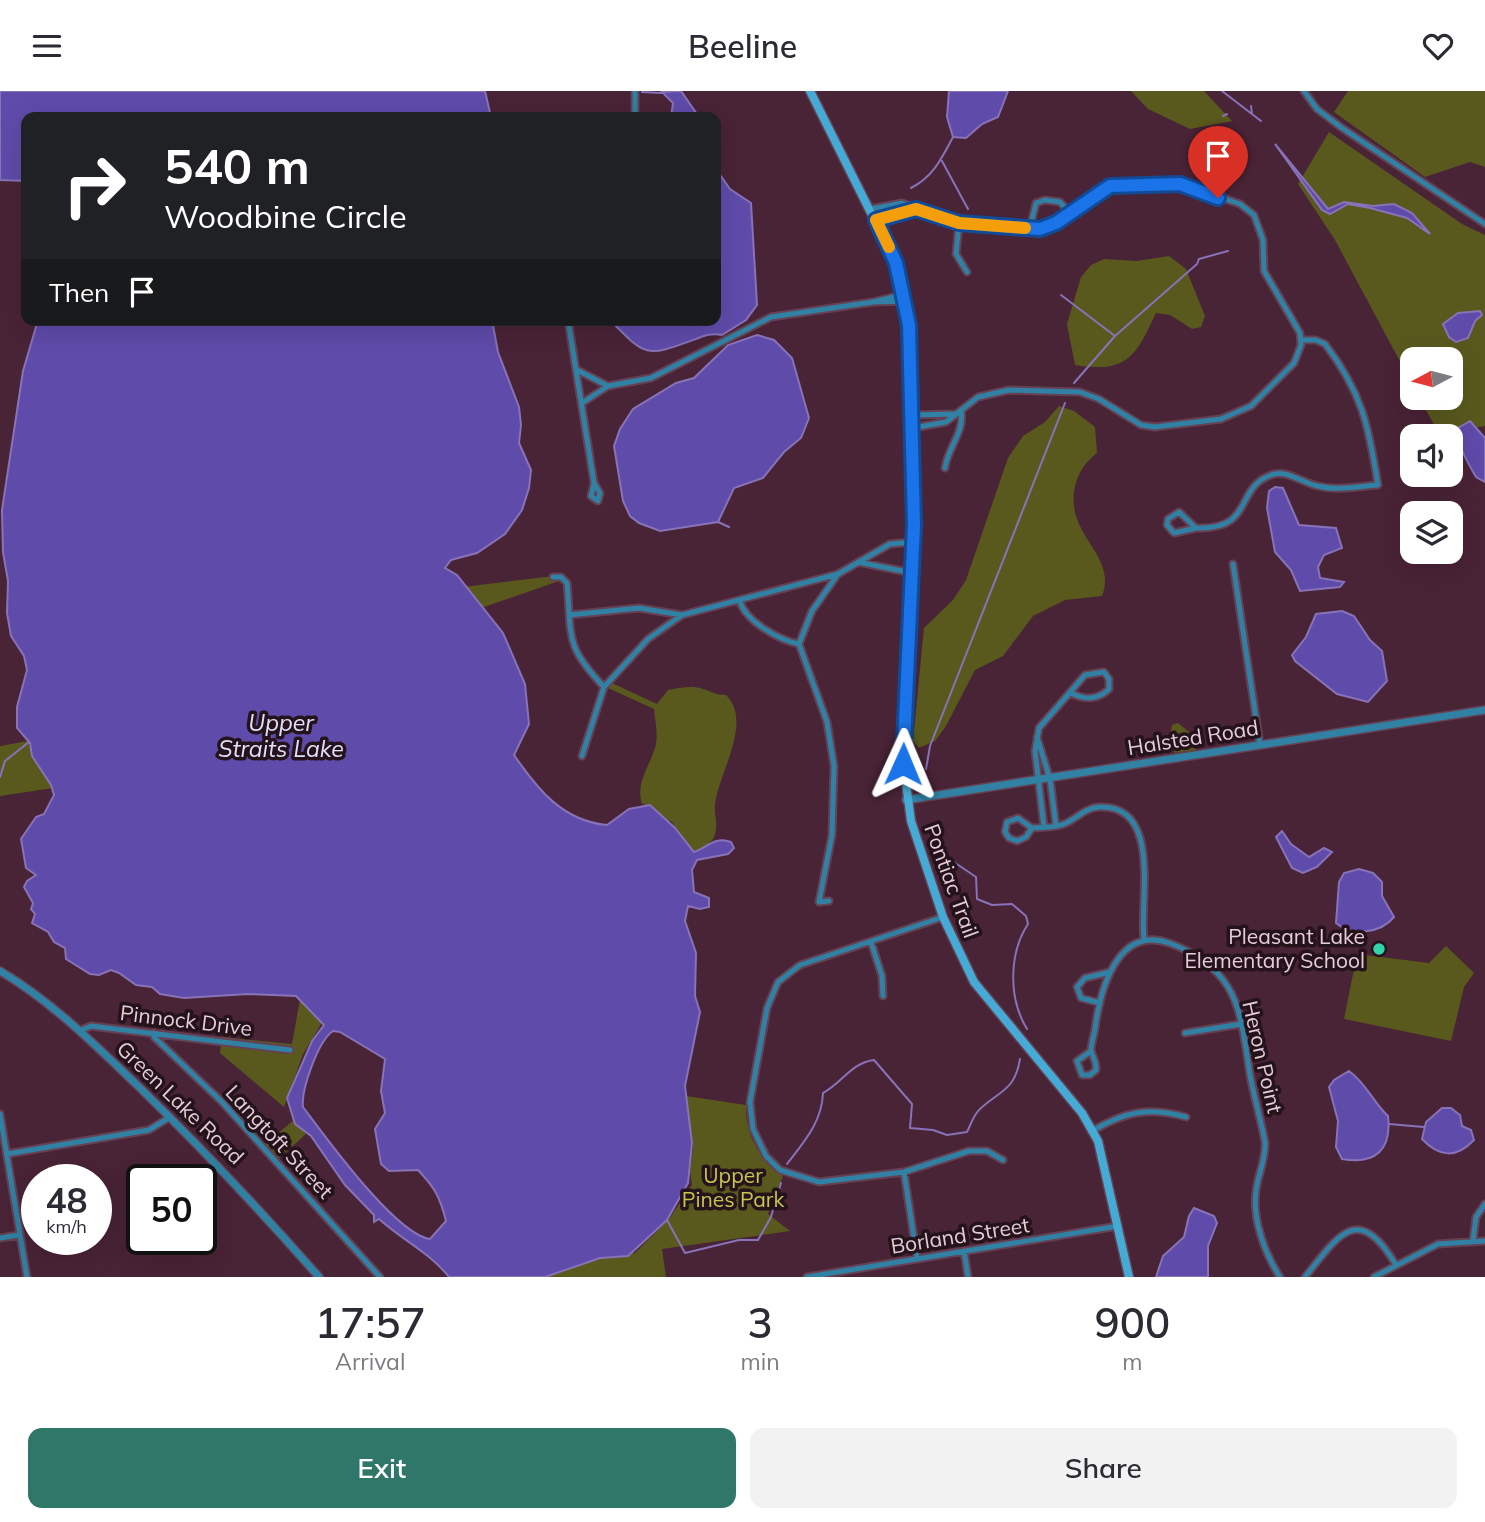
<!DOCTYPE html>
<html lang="en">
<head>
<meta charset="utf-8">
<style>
  :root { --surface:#fff; --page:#f2f2f3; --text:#2b2b33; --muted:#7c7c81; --accent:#2f7768 }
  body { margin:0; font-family:Mulish,sans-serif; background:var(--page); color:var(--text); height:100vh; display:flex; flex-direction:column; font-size:26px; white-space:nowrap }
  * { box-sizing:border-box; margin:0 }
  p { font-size:23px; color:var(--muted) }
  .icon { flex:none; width:38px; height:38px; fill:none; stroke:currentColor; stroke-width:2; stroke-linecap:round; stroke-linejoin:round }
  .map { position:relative; height:1186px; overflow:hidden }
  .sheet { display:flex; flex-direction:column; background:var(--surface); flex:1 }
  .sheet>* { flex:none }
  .banner { position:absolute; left:21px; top:21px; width:700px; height:214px; border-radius:14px; box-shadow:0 7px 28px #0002; background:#202124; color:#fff; overflow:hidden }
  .needle { width:46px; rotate:263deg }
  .tools { position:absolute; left:1400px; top:256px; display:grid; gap:14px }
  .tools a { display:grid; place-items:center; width:63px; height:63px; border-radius:14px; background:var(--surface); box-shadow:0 7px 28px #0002; font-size:35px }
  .speed { position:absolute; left:21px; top:1073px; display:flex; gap:14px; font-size:35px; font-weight:700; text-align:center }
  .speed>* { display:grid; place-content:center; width:91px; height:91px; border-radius:50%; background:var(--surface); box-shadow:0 7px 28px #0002; line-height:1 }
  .speed small { font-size:18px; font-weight:400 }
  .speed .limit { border:4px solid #111; border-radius:10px; background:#fff; color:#111 }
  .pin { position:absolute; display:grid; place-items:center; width:60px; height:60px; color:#fff; margin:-72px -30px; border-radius:50% 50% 50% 0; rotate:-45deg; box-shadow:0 0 7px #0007 }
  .pin .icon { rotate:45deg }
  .me { position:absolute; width:77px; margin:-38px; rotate:1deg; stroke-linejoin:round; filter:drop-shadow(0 0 5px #0008) }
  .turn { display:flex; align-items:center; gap:24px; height:147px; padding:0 28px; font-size:32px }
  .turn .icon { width:91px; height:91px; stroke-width:2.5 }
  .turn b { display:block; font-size:49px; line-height:60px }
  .then { display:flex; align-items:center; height:66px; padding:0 28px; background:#0003; gap:14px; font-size:26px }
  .eta { display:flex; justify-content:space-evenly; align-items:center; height:119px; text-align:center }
  .eta b { font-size:42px; font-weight:600; line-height:49px }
  .primary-button { display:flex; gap:14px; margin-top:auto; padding:14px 28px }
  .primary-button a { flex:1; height:80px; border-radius:14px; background:var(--accent); color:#fff; font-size:28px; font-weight:600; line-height:80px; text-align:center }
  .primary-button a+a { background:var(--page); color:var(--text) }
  header { display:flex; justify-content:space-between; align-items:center; height:91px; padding:0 28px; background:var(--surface); font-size:32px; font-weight:600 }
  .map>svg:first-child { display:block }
</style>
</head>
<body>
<header><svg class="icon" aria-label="menu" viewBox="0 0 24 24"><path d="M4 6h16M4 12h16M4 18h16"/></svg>Beeline<svg class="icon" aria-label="heart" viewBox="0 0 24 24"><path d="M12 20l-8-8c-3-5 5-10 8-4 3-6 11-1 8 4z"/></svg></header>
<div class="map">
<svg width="1485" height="1186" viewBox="0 0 1485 1186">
  <rect width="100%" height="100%" fill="#492336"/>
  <path fill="#59591e" d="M1131,0h73l28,30 -42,8 -42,-20z
    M1348,0h137v76l-15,-5 -45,15 -91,-65z
    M1329,41l133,92 23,11v191l-46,8 -20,-37h32v-38h-39v25l-77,-144 -37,-56z
    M1169,165l17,13 19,47 -4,11 -9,2 -22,-14 -14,-2c-20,43 -29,61 -81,52l-8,-41 14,-47 10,-12 13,-6 33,2z
    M1059,315l15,5 21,16 2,26c-23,17 -30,47 -17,73 11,23 33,42 22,70l-37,4 -32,16 -30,40 -28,14 -29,56 -11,15 -16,7 -6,-7 11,-113 29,-28 13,-20 42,-122 15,-22 22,-14z
    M562,484v5l-81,28 -18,-21z
    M612,592l45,21 11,-14c11,-2 24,-5 35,-1 10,3 12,6 23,6 28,27 -9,81 -11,110 -1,11 4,21 -1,32 -3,6 -11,10 -16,14l-7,-1 -20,-29c-9,2 -17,-15 -29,-17 -7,-23 9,-39 14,-60 2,-11 -1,-24 -2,-35l-46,-21z
    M1178,632l11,9 7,18 -21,3 -6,-12 3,-16z
    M28,650l4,15 21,32 -53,8v-50z
    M1446,855l28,27 -10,14 -13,54 -107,-22 13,-65 72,9z
    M300,908l23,22 -20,33 -19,53 -64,-54 2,-16 70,7z
    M686,1005l60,9c-1,31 14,53 37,71l-15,38 22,17 -128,18 4,28h-128l22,-14 75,-10 34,-34 23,-34 -2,-14 3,-24z
    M296,1027l-1,4 11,12 -29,26 -14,-14z"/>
  <path fill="#5f4baa" stroke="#8872b8" stroke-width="2" fill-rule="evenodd" d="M0,0h485l6,26h-465v64l-26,-1z
    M681,0l18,26h-28l2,-14 -11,-11z
    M949,0h59l-10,26 -16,7 -16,14 -13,-1 -6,-20z
    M1275,53l53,65 16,-7 29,4 21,-2 18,9 18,21 -23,-16 -37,-10 -22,-4 -18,10 -8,-4z
    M716,78l14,20 21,14 6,102 -11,15 -24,15c-10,-2 -17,0 -26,4 -50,18 -49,19 -86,-19h106z
    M1480,220l2,4 -7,6 -7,17 -12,4 -7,-5 -6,-13 15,-11z
    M38,229h454l6,32 21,55 2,18 -2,18 12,27 -2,18 -7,22 -17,24 -28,19 -26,7 -6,8 12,7 46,58 22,51 4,40 -15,31c24,35 49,66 93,70l22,-16 21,-4 25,23 19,24c13,-4 20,-16 37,-10l3,6 -6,6 -31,6 -5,10 2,22 15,6v9l-9,2 -12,-3 -3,15 11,32 -1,43 5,16 -15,74 7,57 -4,40 -21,37 -39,36 -28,2 -55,19h-96c-20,-25 -47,-37 -70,-58l-5,3v-7l-29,-30 -34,-49 -16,-12 -8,-26 25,-57 12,-16 -28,-29 -48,-2 -64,4 -24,-4 -8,-7 -16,-2 -17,-12 -8,-3 -12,5 -9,-1 -24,-15 -1,-11 -11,-6 -6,-10 -16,-9 3,-9 -4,-5 2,-6 -9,-16 3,-6 9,-6 -10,-7 -5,-29 15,-22 8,-3 10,-19 -3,-10 -19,-29 -2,-13 -13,-15v-21l10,-37 -3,-14 -13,-20 -4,-23 1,-32 -5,-29 -1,-42 21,-139zM333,940l7,1 45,27 -4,32 4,22 -10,16 6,35 8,7 29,-1c17,18 22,27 28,51l-16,18c-35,-5 -105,-103 -127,-132 -2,-17 15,-66 30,-76z
    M757,244l17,5 18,18 17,60 -8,20 -17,14 -21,26 -29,10 -16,34 -58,9 -21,-8 -9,-7 -7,-15 -9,-55 6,-17 13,-20 43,-26 18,-5 34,-33z
    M1470,330l15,17v44l-9,-5c-9,-16 -18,-29 -18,-49z
    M1275,396l8,1 16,37 37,3 6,20 -18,7 -6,12 2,11 24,4 -4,5 -40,4 -9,-21 -16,-18 -8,-44 2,-17z
    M1342,520l12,5 16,24 12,11 5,30 -19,21 -31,-8 -42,-33 -3,-6 14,-18 10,-23z
    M1282,740l9,13 18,13 15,-9 8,4 -15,15 -14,6 -11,-5 -16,-31z
    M1359,778l14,4 9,9v14l12,21c-13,16 -42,20 -58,6l3,-41 5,-9z
    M1349,980c17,12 24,31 39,45 4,34 -13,49 -46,43l-6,-12 2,-26 -9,-34 5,-7z
    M1442,1017h9l9,7 2,11 9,4 3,10c-18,19 -35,17 -52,-1l4,-17z
    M1194,1117l20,8 3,7 -9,23v31h-52l7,-21 21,-19 5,-21z"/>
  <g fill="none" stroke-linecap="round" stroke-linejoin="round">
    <path stroke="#8872b8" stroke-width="2" d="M1222,0l39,30
      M642,1l20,1
      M1251,15l1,8
      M1223,25l4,-2
      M942,70l26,48
      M911,97c22,-11 31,-30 42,-51
      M1061,204l54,41
      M1074,292l41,-47 82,-72 2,-5 29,-8
      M718,431l11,5
      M926,678l4,-23 135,-343
      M0,686l5,-16 24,-19
      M937,732l5,31 34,23 1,22 15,6 20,-1 14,12 2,8c-19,29 -20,74 -1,105
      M1389,1033l35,3
      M787,1073c17,-22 35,-42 36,-71 19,-10 28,-30 51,-33l38,44 -2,24 23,2 14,5 20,-3c4,-8 6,-17 14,-24 20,-18 34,-18 39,-49
      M667,1129l18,33 54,-13h19l13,-23 10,-34"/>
    <defs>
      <path id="minor" d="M635,0v26
        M1304,0l13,18 25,19 143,96
        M870,118l32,-6 57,20 81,6 16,-6 54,-37 81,1 49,17 14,11 9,25 1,31 36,62 1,12 -7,18 -43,43 -30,13 -66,8 -14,-2 -42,-26 -19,-7 -71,-2 -31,7 -32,25 -33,6
        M876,129l40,-11
        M959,132l-3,31 11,18
        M1030,137l6,-25 9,-3 15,2 10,11
        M905,203l-32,8 33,-1
        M568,229l26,163 6,10 -2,8 -7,-5 3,-13
        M577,279l31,16
        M582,312l26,-17 43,-8 120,-61 102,-15
        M912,324l43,-1
        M945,377c3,-22 20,-35 16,-58
        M1196,437l-22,5 -7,-8 1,-6 11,-7 17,16c59,2 38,-40 75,-53 16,-6 31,8 47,11 19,5 41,0 60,-1 -9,-58 -16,-93 -53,-141l-9,-4h-15
        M858,471l54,11
        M1233,473l27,181
        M553,486h8l6,6c5,54 -3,62 37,104
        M740,511c7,20 39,38 59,42
        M569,524l70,-7 43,7 156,-41 52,-30 23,-2
        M799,553l28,78 7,44 -2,69 -13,67 10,-1
        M799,553l13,-33 26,-37
        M1037,646l13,42 6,47
        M582,665l22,-69 44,-48 34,-24
        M1044,736l-9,-76 4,-23 46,-53 19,-3 5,7v10c-11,11 -25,11 -38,4
        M1032,737l-6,9 -9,4 -8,-3 -4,-6 2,-10 11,-4 14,10c10,-1 23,0 32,-4 13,-5 20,-16 35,-17 64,-3 40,95 45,133
        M943,826l-143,48 -22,17 -11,26 -17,94 3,27 13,27 14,14 39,12 85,-10 65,-21h18l16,9
        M871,851l11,34 1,20
        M1100,912l-19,-5 -4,-11 8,-9 25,-6
        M79,940l12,-5 199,24
        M154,942v4l68,65 158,175
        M1185,942l56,-9
        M1091,960l-14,10 5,14h8l6,-5c1,-9 -4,-13 -5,-20 0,-6 3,-15 4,-21 5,-39 22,-104 74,-86 23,8 46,23 59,44 16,26 17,63 23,93 4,20 10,41 14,62 1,18 -7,32 -9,49 -4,28 9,63 24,86
        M0,1023l27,163
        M1092,1040c34,-20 57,-24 94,-14
        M7,1063l142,-24 21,-13
        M904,1081l13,86
        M0,1147l19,-3
        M1473,1149l3,-23 9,-13
        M964,1160l4,26
        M807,1186l311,-51
        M1305,1186c33,-41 53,-76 91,-12
        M1374,1186l64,-33 47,-3"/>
      <path id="tertiary" d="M906,709l579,-90
        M0,880c51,30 93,72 135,112 65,63 125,127 184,194"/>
      <path id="secondary" d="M810,0l86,172 11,46 7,199 -12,244 9,69 32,96 31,65 108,131 16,28 31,136"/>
    </defs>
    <use href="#minor" stroke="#654153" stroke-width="9"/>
    <use href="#tertiary" stroke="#654153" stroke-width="10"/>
    <use href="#secondary" stroke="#654153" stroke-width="11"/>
    <use href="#minor" stroke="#3081a3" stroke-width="5"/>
    <use href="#tertiary" stroke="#3081a3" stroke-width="7"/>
    <use href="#secondary" stroke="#45abd6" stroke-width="8"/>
  </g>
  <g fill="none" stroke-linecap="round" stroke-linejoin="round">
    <defs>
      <path id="route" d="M903,673l11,-239 -5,-200 -13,-62 -20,-43 40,-11 43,14 81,6 16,-6 54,-37 70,-2 38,14"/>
    </defs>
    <use href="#route" stroke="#114b97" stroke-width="18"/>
    <use href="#route" stroke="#1a73e8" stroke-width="12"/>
    <path stroke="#f59e0b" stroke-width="12" d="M889,156l-13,-27 40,-11 43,14 66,5"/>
  </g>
  <circle fill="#33d4a8" stroke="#24131b" stroke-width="2.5" cx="1379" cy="858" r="7"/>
  <g text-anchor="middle" stroke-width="7" stroke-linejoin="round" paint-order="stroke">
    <g font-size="21" fill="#e6ccd8" stroke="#24131b">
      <text transform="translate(1193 647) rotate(-9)" y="7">Halsted Road</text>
      <text transform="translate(951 790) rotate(70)" y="7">Pontiac Trail</text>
      <text transform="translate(186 930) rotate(7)" y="7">Pinnock Drive</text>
      <text transform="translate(1262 966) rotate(77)" y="7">Heron Point</text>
      <text transform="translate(180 1012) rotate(44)" y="7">Green Lake Road</text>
      <text transform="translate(279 1051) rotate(47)" y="7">Langtoft Street</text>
      <text transform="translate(960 1145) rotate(-9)" y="7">Borland Street</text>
    </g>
    <g font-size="21" fill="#e6ccd8" stroke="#24131b" text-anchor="end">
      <text x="1365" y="853">Pleasant Lake<tspan x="1365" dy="24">Elementary School</tspan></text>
    </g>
    <g font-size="21" fill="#c6c64f" stroke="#24131b">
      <text x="733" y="1092">Upper<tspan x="733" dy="24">Pines Park</tspan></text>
    </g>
    <g font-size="23" font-style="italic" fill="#e1dff9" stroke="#24131b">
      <text x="281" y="640">Upper<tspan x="281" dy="26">Straits Lake</tspan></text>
    </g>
  </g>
</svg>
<div class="tools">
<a><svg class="needle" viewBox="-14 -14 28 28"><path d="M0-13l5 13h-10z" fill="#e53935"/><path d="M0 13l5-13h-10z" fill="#7c7c81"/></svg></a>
<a><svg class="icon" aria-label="sound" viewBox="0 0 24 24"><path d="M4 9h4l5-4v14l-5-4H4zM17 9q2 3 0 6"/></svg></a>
<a><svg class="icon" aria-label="layers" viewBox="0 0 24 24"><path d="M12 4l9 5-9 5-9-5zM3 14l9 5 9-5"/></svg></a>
</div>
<div class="speed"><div>48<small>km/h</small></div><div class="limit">50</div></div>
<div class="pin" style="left:1218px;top:107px;background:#d93025"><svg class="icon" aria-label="arrive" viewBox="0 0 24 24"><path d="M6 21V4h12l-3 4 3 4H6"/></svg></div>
<svg class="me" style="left:903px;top:673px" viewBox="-20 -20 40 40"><path d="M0-17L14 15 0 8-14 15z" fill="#1a73e8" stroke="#fff" stroke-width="4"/></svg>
<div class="banner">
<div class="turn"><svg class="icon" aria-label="right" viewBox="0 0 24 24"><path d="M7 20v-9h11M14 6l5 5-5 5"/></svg><div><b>540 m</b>Woodbine Circle</div></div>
<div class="then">Then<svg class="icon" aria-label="arrive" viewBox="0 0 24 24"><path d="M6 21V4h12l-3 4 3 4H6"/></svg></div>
</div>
</div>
<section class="sheet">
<div class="eta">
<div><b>17:57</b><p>Arrival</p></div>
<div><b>3</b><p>min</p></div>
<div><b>900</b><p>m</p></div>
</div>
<div class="primary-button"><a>Exit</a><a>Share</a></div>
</section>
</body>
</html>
